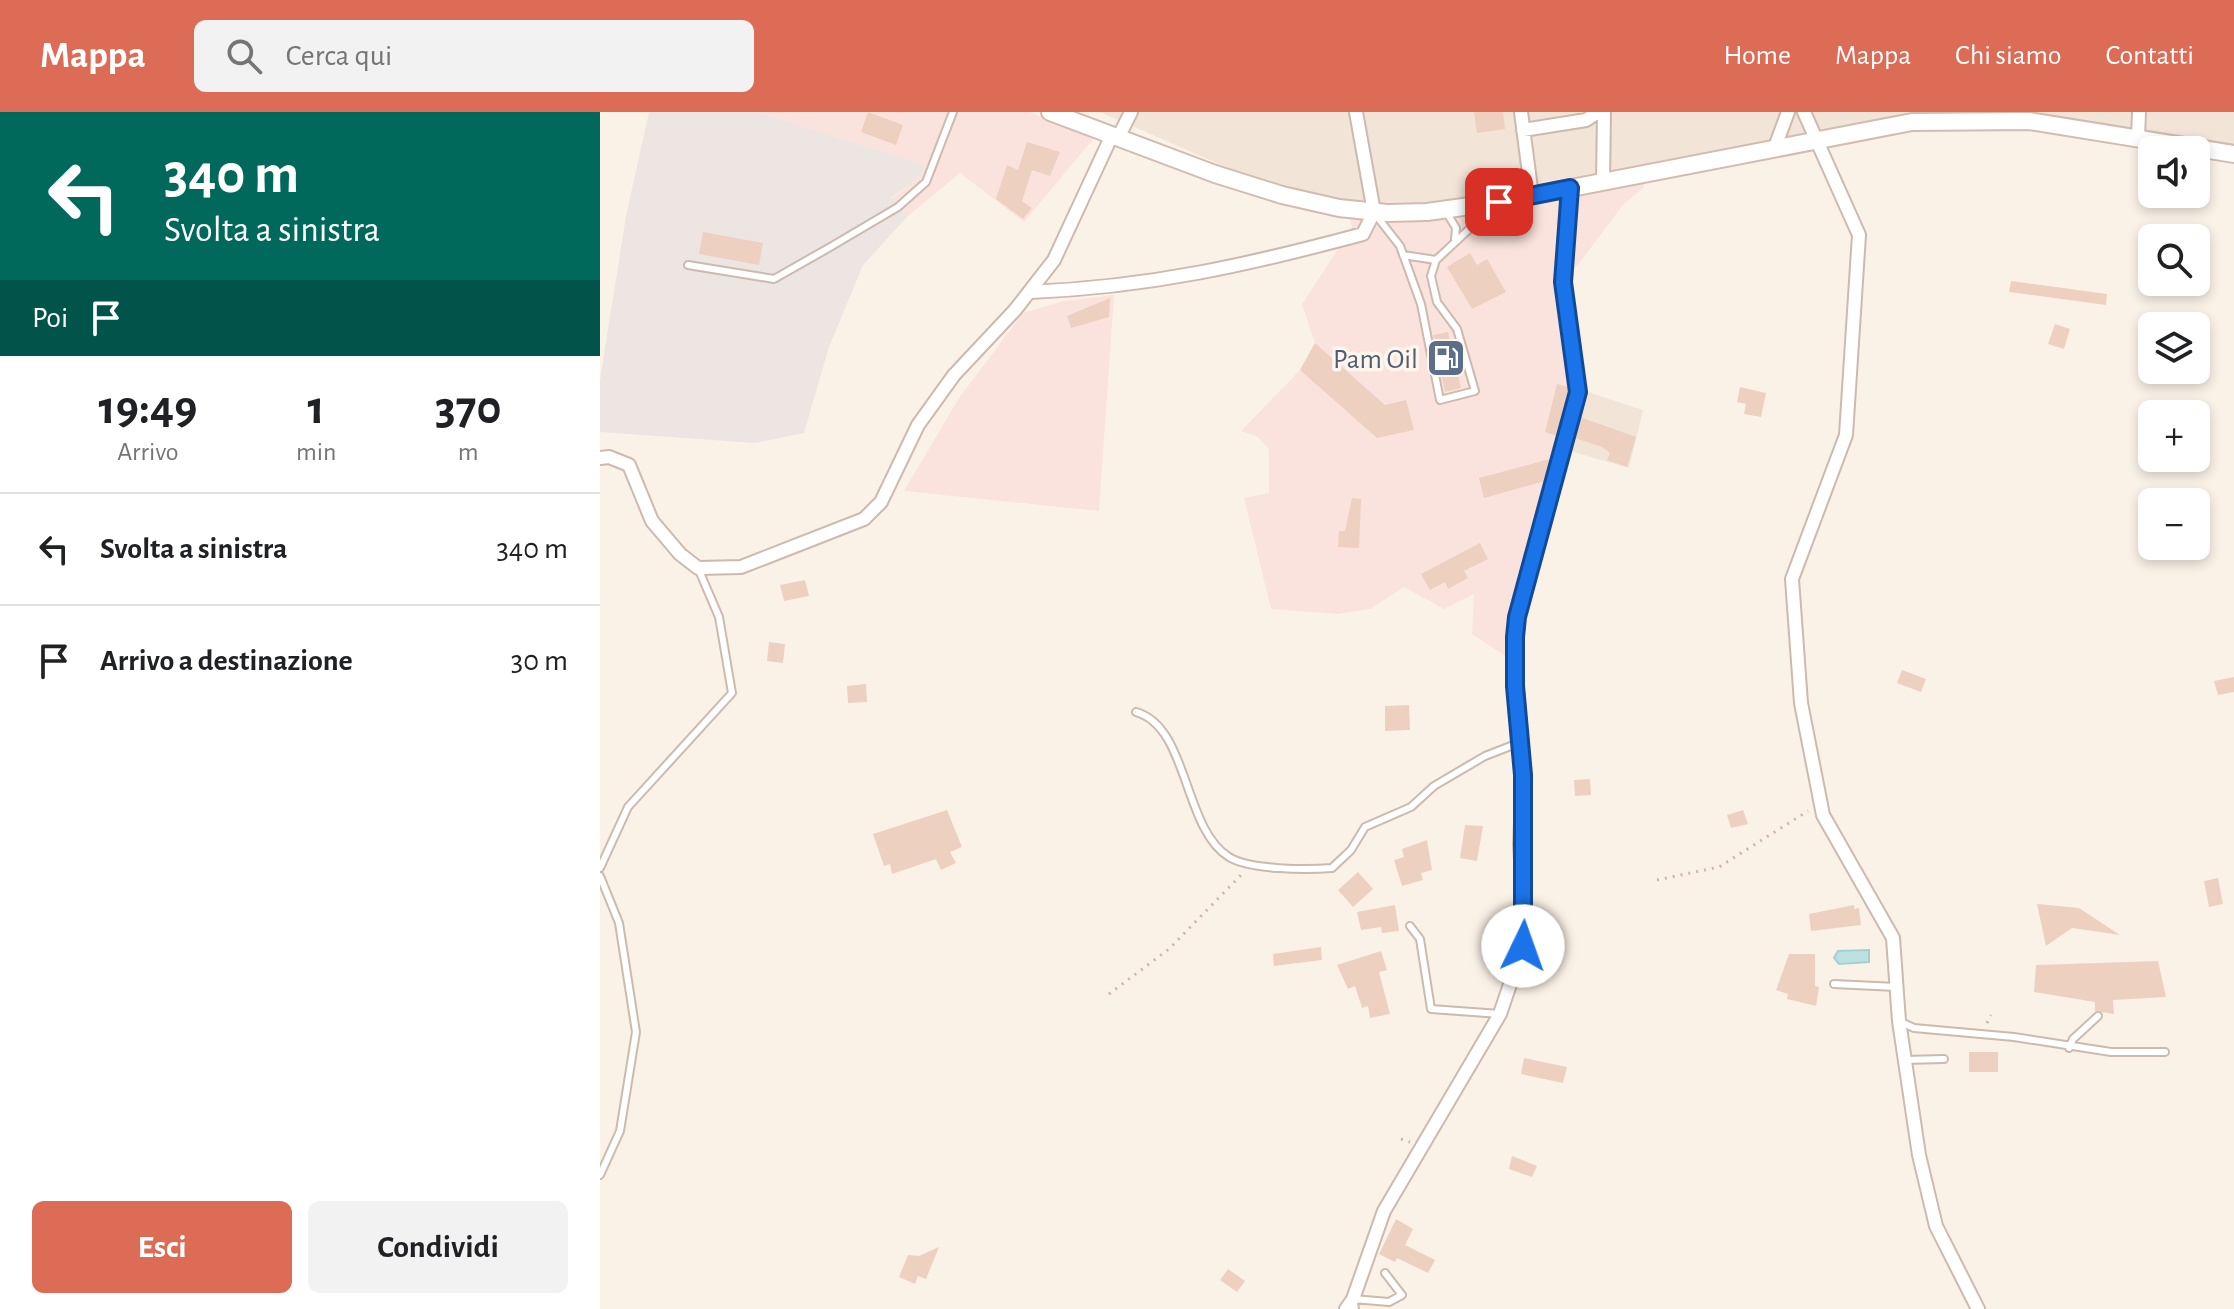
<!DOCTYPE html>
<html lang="it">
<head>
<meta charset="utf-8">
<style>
  :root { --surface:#fff; --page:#f2f2f2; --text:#202124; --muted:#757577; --line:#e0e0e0; --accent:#dc6c56 }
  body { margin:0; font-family:"Alegreya Sans",sans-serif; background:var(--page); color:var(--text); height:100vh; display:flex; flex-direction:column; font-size:30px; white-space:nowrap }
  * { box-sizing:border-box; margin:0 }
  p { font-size:26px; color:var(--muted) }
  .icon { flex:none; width:44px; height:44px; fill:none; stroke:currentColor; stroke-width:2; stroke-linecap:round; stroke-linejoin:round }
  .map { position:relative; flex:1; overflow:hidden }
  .sheet { display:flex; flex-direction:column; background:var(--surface); width:600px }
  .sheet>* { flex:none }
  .guide { background:#00695c; color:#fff; overflow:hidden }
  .fabs { position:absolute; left:1538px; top:24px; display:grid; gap:16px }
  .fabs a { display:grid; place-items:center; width:72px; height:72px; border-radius:12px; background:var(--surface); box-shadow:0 4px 12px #0003; font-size:40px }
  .pin { position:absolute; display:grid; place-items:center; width:68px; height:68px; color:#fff; margin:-34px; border-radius:16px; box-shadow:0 4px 12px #0006 }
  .me { position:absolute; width:88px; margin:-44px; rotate:3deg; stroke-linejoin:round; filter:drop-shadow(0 0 6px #0008) }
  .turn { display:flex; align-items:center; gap:28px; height:168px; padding:0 32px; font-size:36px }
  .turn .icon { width:104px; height:104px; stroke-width:2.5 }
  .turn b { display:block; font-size:56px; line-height:68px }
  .then { display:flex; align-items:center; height:76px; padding:0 32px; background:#0003; gap:16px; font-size:30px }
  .eta { display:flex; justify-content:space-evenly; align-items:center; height:136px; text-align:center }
  .eta b { font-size:48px; font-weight:700; line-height:56px }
  .cta { display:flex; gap:16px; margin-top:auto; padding:16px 32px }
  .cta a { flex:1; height:92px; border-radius:12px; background:var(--accent); color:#fff; font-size:32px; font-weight:700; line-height:92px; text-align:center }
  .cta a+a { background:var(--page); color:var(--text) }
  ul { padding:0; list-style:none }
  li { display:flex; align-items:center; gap:24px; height:112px; padding:0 32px; border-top:2px solid var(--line) }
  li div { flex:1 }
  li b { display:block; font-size:30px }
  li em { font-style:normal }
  header { display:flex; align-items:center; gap:48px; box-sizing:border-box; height:112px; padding:0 40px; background:var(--accent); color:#fff }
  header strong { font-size:38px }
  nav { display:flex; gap:44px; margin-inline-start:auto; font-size:28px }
  .search { width:560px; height:72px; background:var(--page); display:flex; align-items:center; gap:20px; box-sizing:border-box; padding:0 28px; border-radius:12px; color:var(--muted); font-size:30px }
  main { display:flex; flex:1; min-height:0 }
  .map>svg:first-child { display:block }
</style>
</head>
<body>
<header>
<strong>Mappa</strong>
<div class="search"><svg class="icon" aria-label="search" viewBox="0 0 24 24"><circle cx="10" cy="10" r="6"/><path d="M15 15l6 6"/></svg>Cerca qui</div>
<nav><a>Home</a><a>Mappa</a><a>Chi siamo</a><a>Contatti</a></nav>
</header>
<main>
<section class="sheet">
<div class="guide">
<div class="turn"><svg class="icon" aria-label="left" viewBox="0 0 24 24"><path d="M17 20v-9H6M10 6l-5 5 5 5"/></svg><div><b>340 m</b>Svolta a sinistra</div></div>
<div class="then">Poi<svg class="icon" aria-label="arrive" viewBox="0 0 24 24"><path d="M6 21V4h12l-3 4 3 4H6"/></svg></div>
</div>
<div class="eta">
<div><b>19:49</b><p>Arrivo</p></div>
<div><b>1</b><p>min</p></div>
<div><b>370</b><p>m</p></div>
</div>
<ul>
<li><svg class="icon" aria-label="left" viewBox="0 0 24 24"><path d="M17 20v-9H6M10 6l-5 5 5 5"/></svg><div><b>Svolta a sinistra</b></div><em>340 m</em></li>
<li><svg class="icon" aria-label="arrive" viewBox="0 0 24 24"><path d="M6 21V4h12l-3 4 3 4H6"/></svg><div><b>Arrivo a destinazione</b></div><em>30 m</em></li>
</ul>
<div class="cta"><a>Esci</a><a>Condividi</a></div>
</section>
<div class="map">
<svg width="1634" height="1197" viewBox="0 0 1634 1197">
  <rect width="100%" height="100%" fill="#fbf2e7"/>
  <path fill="#f2e4d6" d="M500,0h822l-484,90 -37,1 -55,-3 -49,-10 -62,-19z
    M1426,0h208v37z
    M985,279l58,19 -14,58 -59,-17z"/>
  <path fill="#fae3dc" d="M157,0h272l66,25 -71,85 -64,-49 -53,44 -16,-18 30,-23 2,-11z
    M1044,51v24l-21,18 -49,65 -3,27 14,94 -75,268 -38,-25 2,-40 -30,15 -40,-22 -34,22 -32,5 -67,-5 -27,-111 25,-5v-44l-12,-13 -16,-5 59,-61 15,-27 -13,-39 50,-76 -6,-28 92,2z
    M514,183l-15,216 -195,-20 55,-93 64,-85 41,-12z"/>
  <path fill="#ece5e1" d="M49,0h108l167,53 -3,11 -30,22 16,19 -44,48 -34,82 -25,86 -49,10 -155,-11v-52l26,-164z"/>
  <path fill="#bde0e3" stroke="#a4d0d4" stroke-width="2" d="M1269,838v12l-30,2 -5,-6 4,-7z"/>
  <path fill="#eed0c1" d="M268,0l35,13 -7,20 -35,-13z
    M874,0h29l2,17 -28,4z
    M427,30l33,10 -10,24 -18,-6 -10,31 10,7 -9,11 -27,-20 11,-34 11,5z
    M103,120l60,11 -4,22 -60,-11z
    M870,141l7,12 10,-6 19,33 -34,17 -25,-42z
    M1411,169l96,13 -1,11 -97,-13z
    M510,186l-1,19 -38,11 -4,-12z
    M1455,212l15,5 -6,20 -16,-5z
    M848,220l13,56 -16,4 -12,-57z
    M715,231l70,62 21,-5 8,30 -37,8 -77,-68z
    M957,272l11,3 1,4 -12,45 -12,-4z
    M1140,275l26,6 -5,24 -17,-3 2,-10 -9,-2z
    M980,305l56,20 -9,30 -20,-7 3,-7 -8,-6 -27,-9z
    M950,347l-5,22 -61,17 -5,-20z
    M752,386l9,1 -2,49 -21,-1 1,-16h6z
    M880,431l8,16 -24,12 4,7 -20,11 -3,-7 -15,8 -9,-16z
    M205,468l4,16 -25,5 -4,-16z
    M169,530l16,2 -2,19 -16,-2z
    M1302,558l24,9 -5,13 -24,-9z
    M1634,565v15l-16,3 -4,-14z
    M266,572l1,18 -19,1 -1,-17z
    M809,593l1,25 -25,1v-25z
    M990,667l1,16 -16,1 -1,-16z
    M347,698l15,37 -12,5 6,11 -15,7 -5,-11 -44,15 -2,-10 -6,2 -11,-32z
    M1143,698l5,14 -17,4 -4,-13z
    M865,713l18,1 -6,35 -17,-3z
    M827,728l5,30 -11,3 2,7 -21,6 -8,-26 10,-3 -2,-8z
    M758,760l15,17 -20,18 -15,-17z
    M1618,766l5,26 -14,3 -5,-26z
    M1437,792l42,4 41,27 -48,-7 -26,18z
    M795,793l4,26 -17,2 -1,-6 -20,3 -4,-18z
    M1254,793v4l5,-1 2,17 -50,6 -2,-17z
    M721,835l1,13 -48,6 -1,-12z
    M781,839l6,19 -8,2 11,42 -20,4 -2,-12 -6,2 -7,-22 -7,3 -11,-24z
    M1189,842h26v32l4,1 -3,19 -29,-7 1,-5 -12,-4z
    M1558,849l8,36 -53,3 1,14 -19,-3v-9l-61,-10 2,-27z
    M1369,940h29v20h-29z
    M924,946l43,9 -4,16 -42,-9z
    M912,1044l25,10 -5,11 -23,-8z
    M796,1107l17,10 -8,16 30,15 -7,13 -31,-15 -2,4 -16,-8z
    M339,1135l-13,32 -8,-3 -3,8 -16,-7 9,-22 11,1z
    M628,1157l17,12 -8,11 -17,-12z"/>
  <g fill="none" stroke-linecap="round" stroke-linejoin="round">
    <defs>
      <path id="lane" d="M845,98l11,18 -1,11
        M775,102l25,32 21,58 19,96 35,-9 -18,-62 -20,-27 -6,-26 5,-16 57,-53
        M803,143l33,5
        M88,153l86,14 58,-33 66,-39 28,-25 27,-70
        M536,600c53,15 47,117 93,145 21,13 78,13 103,11l19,-18 14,-23 46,-20 23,-21 51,-30 36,-14
        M0,756l28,-61 104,-114 -13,-76 -21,-49
        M0,764l19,47 17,109 -16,99 -20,44
        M810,814l10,13 11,70 69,5
        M1234,872l62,3
        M1299,909l15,7 100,9 97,15h54
        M1469,936l4,-9 25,-23
        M1304,948l40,-1
        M755,1197l-2,-10 36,3 13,-7 -17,-22"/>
      <path id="street" d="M921,0l11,84
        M1204,0l55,123 -13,200 -54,144 9,124 22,112 70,123 6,83 20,134 17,71 42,83
        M923,18l63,-10 12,-8
        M1538,25l1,-25
        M518,26l13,-26
        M1175,35l13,-35
        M1003,69l1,-69
        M430,180c120,-5 218,-27 333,-58l11,-22 -18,-100
        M0,346l9,-1 20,8 23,56 28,33 18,14 43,-1 123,-48 17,-17 37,-77 36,-50 61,-65 39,-50 58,-125
        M746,1197l7,-10 31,-88 116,-197 23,-68 2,-26 -5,-75 3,-70 -8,-89 2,-69 61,-225 -15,-110 7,-94"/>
      <path id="secondary" d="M450,0l165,62 67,21 57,13 48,5 40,-1 72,-10 413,-80 117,-1 205,33"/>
    </defs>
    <use href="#lane" stroke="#ccbaae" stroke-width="10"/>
    <use href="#street" stroke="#ccbaae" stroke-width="16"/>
    <use href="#secondary" stroke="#d1bcaf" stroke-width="20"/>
    <path stroke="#d3b4a4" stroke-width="3" stroke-dasharray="2 6" stroke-linecap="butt" d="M1057,768l62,-13 89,-56
      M509,882l60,-45 73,-75
      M1387,911l4,-8
      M801,1027l9,3"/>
    <use href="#lane" stroke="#fff" stroke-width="6"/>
    <use href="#street" stroke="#fff" stroke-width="12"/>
    <use href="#secondary" stroke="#fff" stroke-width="16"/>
  </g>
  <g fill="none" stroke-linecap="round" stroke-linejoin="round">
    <defs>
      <path id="route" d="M899,90l71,-14 -7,94 15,110 -61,225 -2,20v49l8,89v171"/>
    </defs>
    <use href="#route" stroke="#114b97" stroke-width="20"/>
    <use href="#route" stroke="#1a73e8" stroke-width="14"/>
  </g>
  <defs>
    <symbol id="fuel-square" viewBox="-11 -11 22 22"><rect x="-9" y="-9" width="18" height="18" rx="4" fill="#5c6f8a" stroke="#fef6ed"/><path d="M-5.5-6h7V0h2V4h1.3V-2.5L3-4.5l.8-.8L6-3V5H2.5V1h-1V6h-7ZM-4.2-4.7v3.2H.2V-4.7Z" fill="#fff"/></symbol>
  </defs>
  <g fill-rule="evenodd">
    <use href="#fuel-square" x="824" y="224" width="44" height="44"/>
  </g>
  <g text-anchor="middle" stroke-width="7" stroke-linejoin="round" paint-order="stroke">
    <g font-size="28" fill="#4e5e75" stroke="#fef6ed" text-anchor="end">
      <text x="818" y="256">Pam Oil</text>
    </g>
  </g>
</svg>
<div class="fabs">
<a><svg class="icon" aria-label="sound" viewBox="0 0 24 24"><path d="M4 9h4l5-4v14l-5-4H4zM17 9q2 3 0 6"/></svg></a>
<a><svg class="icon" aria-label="search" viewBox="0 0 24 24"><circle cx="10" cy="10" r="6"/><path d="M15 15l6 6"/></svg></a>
<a><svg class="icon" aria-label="layers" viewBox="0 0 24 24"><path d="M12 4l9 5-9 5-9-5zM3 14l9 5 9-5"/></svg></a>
<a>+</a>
<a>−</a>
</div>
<div class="pin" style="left:899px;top:90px;background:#d93025"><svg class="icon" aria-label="arrive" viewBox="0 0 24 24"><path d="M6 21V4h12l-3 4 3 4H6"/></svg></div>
<svg class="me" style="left:923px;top:834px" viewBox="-20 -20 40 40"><circle r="19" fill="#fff"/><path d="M0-13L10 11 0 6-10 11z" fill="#1a73e8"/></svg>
</div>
</main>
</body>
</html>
